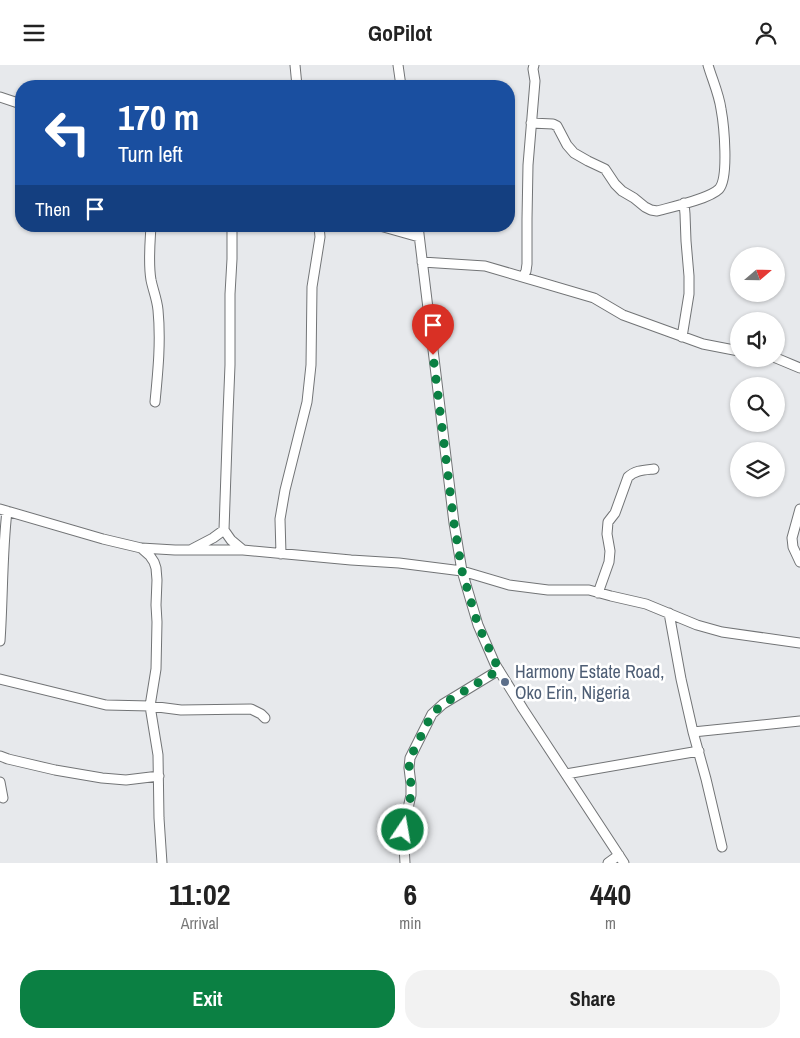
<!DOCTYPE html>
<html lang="en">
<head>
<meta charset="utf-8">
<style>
  :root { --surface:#fff; --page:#f2f2f2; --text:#222; --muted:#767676; --accent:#0b8043 }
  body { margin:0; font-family:"Archivo Narrow",sans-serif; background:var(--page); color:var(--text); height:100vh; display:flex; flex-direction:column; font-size:19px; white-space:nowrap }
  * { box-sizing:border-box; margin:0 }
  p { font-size:16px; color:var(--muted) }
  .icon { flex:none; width:28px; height:28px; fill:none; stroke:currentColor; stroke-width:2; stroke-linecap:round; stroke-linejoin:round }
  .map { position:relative; height:798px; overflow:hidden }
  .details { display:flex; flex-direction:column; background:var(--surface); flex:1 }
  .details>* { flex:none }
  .guide { position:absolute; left:15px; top:15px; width:500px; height:152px; border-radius:20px; box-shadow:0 1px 4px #0004; background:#1a4fa0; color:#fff; overflow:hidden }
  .needle { width:32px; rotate:70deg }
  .fabs { position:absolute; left:730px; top:182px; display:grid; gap:10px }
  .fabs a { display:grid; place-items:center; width:55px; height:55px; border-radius:50%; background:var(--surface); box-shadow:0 1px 4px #0004; font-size:25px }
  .pin { position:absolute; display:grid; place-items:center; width:42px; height:42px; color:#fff; margin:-51px -21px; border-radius:50% 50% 50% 0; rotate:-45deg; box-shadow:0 0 5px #0007 }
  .pin .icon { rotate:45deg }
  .me { position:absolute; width:55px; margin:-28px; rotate:12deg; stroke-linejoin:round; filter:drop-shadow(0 0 4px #0008) }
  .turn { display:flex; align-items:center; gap:18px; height:105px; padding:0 20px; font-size:22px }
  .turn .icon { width:65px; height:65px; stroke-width:2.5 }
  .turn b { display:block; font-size:35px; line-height:42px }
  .then { display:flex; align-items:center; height:48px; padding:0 20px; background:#0003; gap:10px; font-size:19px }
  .eta { display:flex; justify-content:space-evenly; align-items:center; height:85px; text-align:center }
  .eta b { font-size:30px; font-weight:700; line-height:35px }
  .primary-button { display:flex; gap:10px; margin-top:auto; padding:10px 20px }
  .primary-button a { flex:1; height:58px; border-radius:20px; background:var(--accent); color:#fff; font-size:20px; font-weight:700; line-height:58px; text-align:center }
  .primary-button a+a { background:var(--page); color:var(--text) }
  header { display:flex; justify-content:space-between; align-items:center; height:65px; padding:0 20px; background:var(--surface); font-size:22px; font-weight:700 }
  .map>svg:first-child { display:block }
</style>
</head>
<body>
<header><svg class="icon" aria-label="menu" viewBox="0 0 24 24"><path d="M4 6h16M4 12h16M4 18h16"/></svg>GoPilot<svg class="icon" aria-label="person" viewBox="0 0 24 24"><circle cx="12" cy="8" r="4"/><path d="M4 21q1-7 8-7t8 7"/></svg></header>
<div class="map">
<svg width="800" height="798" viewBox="0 0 800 798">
  <rect width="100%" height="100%" fill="#e7e9ec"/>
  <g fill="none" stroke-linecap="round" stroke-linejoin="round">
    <defs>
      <path id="minor" d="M295,0l2,21
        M398,0l3,21
        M0,32l21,7
        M531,58l22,1 4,2 10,19 7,8 14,8 17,8 10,15 7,7 12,7 11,9 6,3 6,1c15,-4 52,-12 62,-22 10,-11 5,-64 2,-80 -2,-15 -9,-30 -13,-44
        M151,161c-1,18 -3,37 0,54 2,10 6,19 7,30 3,31 0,61 -3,92
        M232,161v33l-2,35v71l-2,49 -4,116 7,10 12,10
        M380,161l39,11
        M418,161l36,297 8,48 16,54 17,39 28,45 101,154
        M422,197l63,4 109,32 29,17 80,29 36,7
        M523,212l3,-6 1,-7v-45l1,-54 7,-84 -2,-12 1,-4
        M682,272l7,-43v-18l-3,-35 -1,-27 -1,-11
        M776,293l24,10
        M0,444l103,30 38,9 34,2h68l108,10 48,3 63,8 47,14 39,5h41l22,6 35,8 51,21 25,7 78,11
        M800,444l-8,29 1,9 7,15
        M141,483l9,8 4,6 2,6 1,12 -1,25 1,17 -1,47 -6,37 8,49 1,63 3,45
        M192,484l21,-11 11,-8
        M281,489l-1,-35 5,-29 22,-88 4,-37 1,-78 8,-50 -1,-11
        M598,528l11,-31 1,-11 -3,-17 1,-12 7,-9 13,-36c7,-7 17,-7 26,-8
        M669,548l12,66 12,53 13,47 16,68
        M0,576c3,-43 2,-87 7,-130
        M0,614l106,26 44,1 31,4 70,-1 10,5 4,4
        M693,667l107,-11
        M0,691l8,3 47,11 47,8 24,2 33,-4
        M566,709l133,-23
        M0,717l3,16
        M405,798l-2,-33 8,-35v-11l-2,-16 1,-10 22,-44 11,-10 56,-34
        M608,798l11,-8"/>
    </defs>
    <use href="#minor" stroke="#727476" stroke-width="11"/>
    <use href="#minor" stroke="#fff" stroke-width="9"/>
  </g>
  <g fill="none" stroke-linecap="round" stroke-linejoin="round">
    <path stroke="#0b8043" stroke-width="9" stroke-dasharray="0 16.2" d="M403,765l8,-35v-11l-2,-16 1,-10 22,-44 11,-10 56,-34 -21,-45 -16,-54 -8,-48 -21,-168"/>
  </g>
  <circle fill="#5c6f8a" stroke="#fff" stroke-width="2" cx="505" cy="617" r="5"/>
  <g text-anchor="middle" stroke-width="5" stroke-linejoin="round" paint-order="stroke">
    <g font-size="18" fill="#4e5e75" stroke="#fff" text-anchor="start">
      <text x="515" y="613">Harmony Estate Road,<tspan x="515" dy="21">Oko Erin, Nigeria</tspan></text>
    </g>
  </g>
</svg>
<div class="fabs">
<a><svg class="needle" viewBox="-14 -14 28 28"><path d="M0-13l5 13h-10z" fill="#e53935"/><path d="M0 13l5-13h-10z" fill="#767676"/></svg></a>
<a><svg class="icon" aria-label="sound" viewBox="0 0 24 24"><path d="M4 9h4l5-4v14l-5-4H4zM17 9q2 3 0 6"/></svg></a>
<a><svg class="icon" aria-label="search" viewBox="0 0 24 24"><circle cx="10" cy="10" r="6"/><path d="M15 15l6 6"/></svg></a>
<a><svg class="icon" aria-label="layers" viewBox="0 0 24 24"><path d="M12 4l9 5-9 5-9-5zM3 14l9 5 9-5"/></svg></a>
</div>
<div class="pin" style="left:433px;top:290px;background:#d93025"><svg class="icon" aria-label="arrive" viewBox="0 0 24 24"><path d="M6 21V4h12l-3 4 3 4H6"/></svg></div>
<svg class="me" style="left:403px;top:765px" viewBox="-20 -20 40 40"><circle r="17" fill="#0b8043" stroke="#fff" stroke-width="3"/><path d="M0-11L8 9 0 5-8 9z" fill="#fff"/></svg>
<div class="guide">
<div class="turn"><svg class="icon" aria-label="left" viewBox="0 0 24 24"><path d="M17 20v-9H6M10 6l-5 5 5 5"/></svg><div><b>170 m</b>Turn left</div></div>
<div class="then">Then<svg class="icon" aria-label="arrive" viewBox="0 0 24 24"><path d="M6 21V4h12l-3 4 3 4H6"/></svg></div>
</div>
</div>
<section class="details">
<div class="eta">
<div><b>11:02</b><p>Arrival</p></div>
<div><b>6</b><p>min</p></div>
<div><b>440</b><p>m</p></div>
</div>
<div class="primary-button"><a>Exit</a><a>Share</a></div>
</section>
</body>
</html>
